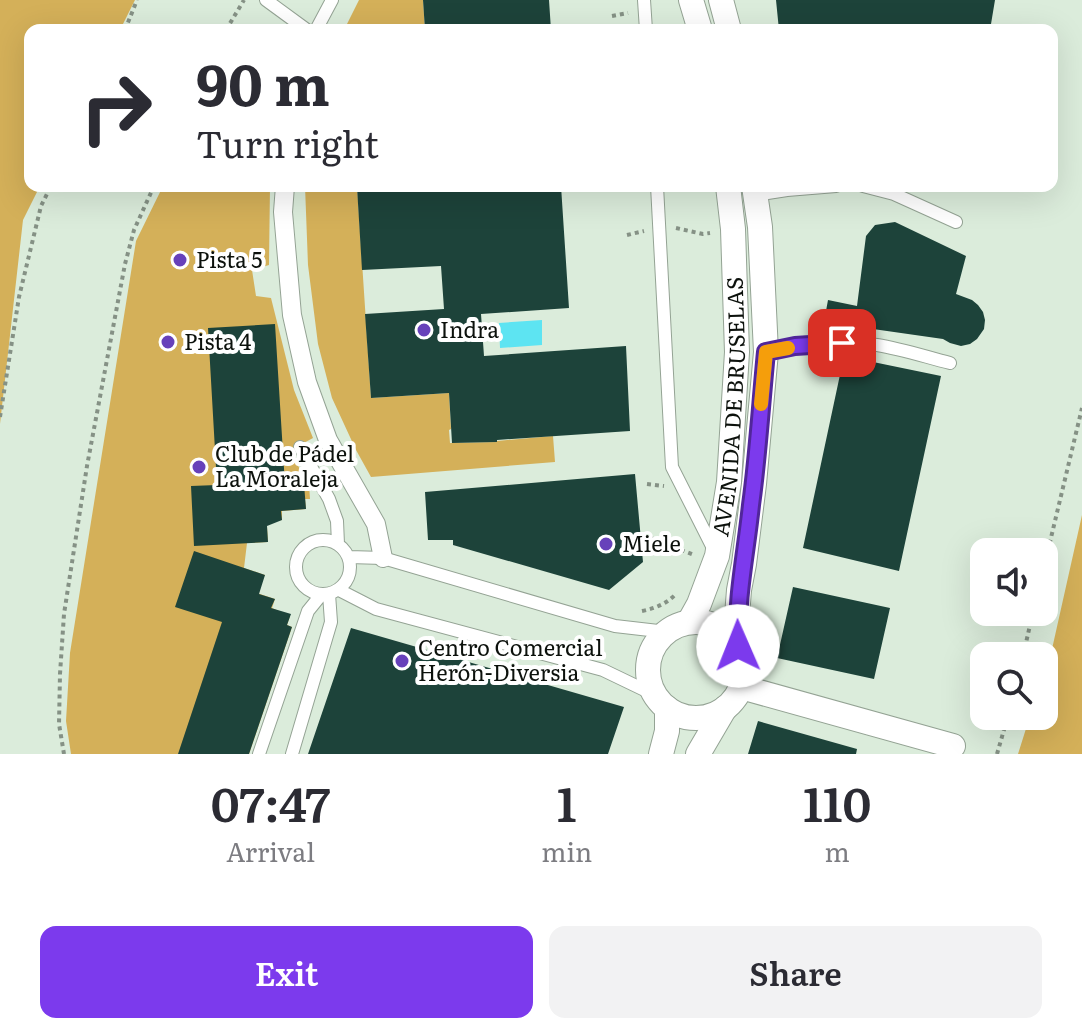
<!DOCTYPE html>
<html lang="en">
<head>
<meta charset="utf-8">
<style>
  :root { --surface:#fff; --page:#f2f2f3; --text:#2b2b33; --muted:#7c7c81; --accent:#7c3aed }
  body { margin:0; font-family:Literata,serif; background:var(--page); color:var(--text); height:100vh; display:flex; flex-direction:column; font-size:30px; white-space:nowrap }
  * { box-sizing:border-box; margin:0 }
  p { font-size:26px; color:var(--muted) }
  .icon { flex:none; width:44px; height:44px; fill:none; stroke:currentColor; stroke-width:2; stroke-linecap:round; stroke-linejoin:round }
  .map { position:relative; height:754px; overflow:hidden }
  .side { display:flex; flex-direction:column; background:var(--surface); flex:1 }
  .side>* { flex:none }
  .banner { position:absolute; left:24px; top:24px; width:1034px; height:168px; border-radius:16px; box-shadow:0 8px 32px #0002; background:#fff; color:var(--text); overflow:hidden }
  .fabs { position:absolute; left:970px; top:538px; display:grid; gap:16px }
  .fabs a { display:grid; place-items:center; width:88px; height:88px; border-radius:16px; background:var(--surface); box-shadow:0 8px 32px #0002; font-size:40px }
  .pin { position:absolute; display:grid; place-items:center; width:68px; height:68px; color:#fff; margin:-34px; border-radius:16px; box-shadow:0 4px 12px #0006 }
  .me { position:absolute; width:88px; margin:-44px; rotate:359deg; stroke-linejoin:round; filter:drop-shadow(0 0 6px #0008) }
  .turn { display:flex; align-items:center; gap:28px; height:168px; padding:0 40px; font-size:36px }
  .turn .icon { width:104px; height:104px; stroke-width:2.5 }
  .turn b { display:block; font-size:56px; line-height:68px }
  .eta { display:flex; justify-content:space-evenly; align-items:center; height:136px; text-align:center }
  .eta b { font-size:48px; font-weight:600; line-height:56px }
  .primary-button { display:flex; gap:16px; margin-top:auto; padding:16px 40px }
  .primary-button a { flex:1; height:92px; border-radius:16px; background:var(--accent); color:#fff; font-size:32px; font-weight:600; line-height:92px; text-align:center }
  .primary-button a+a { background:var(--page); color:var(--text) }
  .map>svg:first-child { display:block }
</style>
</head>
<body>
<div class="map">
<svg width="1082" height="754" viewBox="0 0 1082 754">
  <rect width="100%" height="100%" fill="#dbecdb"/>
  <path fill="#d4b059" d="M0,0h135l-15,30h-90v156h10l-17,34 -23,204z
    M359,0h64l2,30h-81z
    M163,186h107l-1,79 -17,5 4,26 15,2 23,92 19,48 -24,13 20,33 1,15h-5l1,10 -24,2v9l-21,2 1,5h5l1,15 -21,1 -3,25 21,7 -11,17 21,7 -3,9 18,8 -3,9 5,2 -43,127h-178l-5,-33 4,-68 66,-412z
    M305,186h52l14,212 78,-5 2,36 -2,1 1,13 47,-1v-1l56,-5 2,26 -184,15 -15,-27 -24,-52 -14,-54 -10,-79z
    M1082,515v239h-64l12,-38h14v-42l8,-25z"/>
  <path fill="#5de4f2" d="M542,320v25l-42,3 -1,-25z"/>
  <path fill="#1d433a" d="M423,0h126l2,30h-126z
    M776,0h219l-5,30h-211z
    M561,186l8,122 -88,6 3,42 142,-10 4,85 -133,9v2l-45,1 -3,-50 -78,5 -6,-84 79,-5 -3,-43 -79,4 -5,-83z
    M895,222l71,34 -10,38 16,6 6,5 5,7 2,8 -1,9 -7,10 -7,5 -9,2 -11,-3 -7,-4 -119,-17 4,-22 29,6 9,-70 9,-11z
    M275,324l10,161 19,-1 2,25 -25,2 1,9 -15,6 1,16 -74,4 -3,-60 26,-1 -9,-157z
    M844,356l97,20 -42,195 -96,-23z
    M635,474l8,88 -34,28 -156,-45v-5h-25l-3,-48z
    M194,551l71,24 -6,19 16,5 -4,9 20,6 -4,11 5,2 -43,127h-71l44,-132 -47,-15z
    M793,587l97,21 -16,71 -97,-21z
    M351,628l273,79 -16,47h-300z
    M758,721l99,28 -1,5h-108z"/>
  <g fill="none" stroke-linecap="round" stroke-linejoin="round">
    <defs>
      <path id="service" d="M266,0l41,30
        M644,0l2,30
        M316,30l16,-30
        M657,186l15,281 43,85
        M863,186l31,8 62,28
        M756,195l31,-5 49,-4
        M766,352c36,-7 75,-12 111,-7 25,4 49,12 73,18
        M300,447l29,52 8,22 1,23
        M296 567a27 27 0 1 1 54 0a27 27 0 1 1-54 0Z
        M349,557l34,1 232,68 52,6
        M339,590l37,19 227,61 52,25
        M259,754l49,-143 13,-16
        M292,754l39,-132 -2,-28"/>
      <path id="pedestrian" d="M285,186l-2,26 9,103 15,67 21,58 48,84 7,34"/>
      <g id="minor">
        <path d="M691,0l9,30"/>
        <path d="M721,0l8,30"/>
        <path id="s1" d="M689,622l10,-18 18,-48 12,-74 8,-130 -4,-123 -5,-43"/>
        <circle cx="696" cy="670" r="48"/>
        <path d="M738,646l-1,-30 2,-26 5,-26 10,-80 12,-132 -6,-125 -6,-41"/>
        <path d="M741,687l212,59"/>
        <path d="M661,754l6,-23v-23"/>
        <path d="M698,754l27,-46"/>
      </g>
    </defs>
    <use href="#service" stroke="#94a394" stroke-width="14"/>
    <use href="#pedestrian" stroke="#94a394" stroke-width="20"/>
    <use href="#minor" stroke="#94a394" stroke-width="26"/>
    <path stroke="#859185" stroke-width="4" stroke-dasharray="4 4" stroke-linecap="butt" d="M612,16l16,-3
      M125,30l12,-30
      M226,30l18,-30
      M676,228l27,6 7,-1
      M627,235l17,-4
      M0,417l19,-120 22,-91 10,-20
      M647,484l17,2
      M651,538l43,17
      M1044,567l38,-159
      M642,611c14,-3 24,-7 34,-17
      M1023,656l10,-44
      M64,754l-5,-30 1,-50 4,-60 23,-148 38,-202 9,-34 20,-44
      M997,754l11,-38"/>
    <use href="#service" stroke="#fff" stroke-width="12"/>
    <use href="#pedestrian" stroke="#fff" stroke-width="18"/>
    <use href="#minor" stroke="#fff" stroke-width="24"/>
  </g>
  <g fill="none" stroke-linecap="round" stroke-linejoin="round">
    <defs>
      <path id="route" d="M738,646c-2,-48 8,-93 13,-141 7,-51 10,-102 15,-153l29,-6 47,-3"/>
    </defs>
    <use href="#route" stroke="#51269a" stroke-width="20"/>
    <use href="#route" stroke="#7c3aed" stroke-width="14"/>
    <path stroke="#f59e0b" stroke-width="14" d="M761,404l5,-52 22,-4"/>
  </g>
  <g fill="#6741ba" stroke="#fff" stroke-width="3">
    <circle cx="180" cy="260" r="8"/>
    <circle cx="424" cy="330" r="8"/>
    <circle cx="168" cy="342" r="8"/>
    <circle cx="199" cy="467" r="8"/>
    <circle cx="606" cy="544" r="8"/>
    <circle cx="402" cy="661" r="8"/>
  </g>
  <g text-anchor="middle" stroke-width="8" stroke-linejoin="round" paint-order="stroke">
    <g font-size="22" fill="#0c110c" stroke="#fff" text-anchor="start">
      <text x="196" y="268">Pista 5</text>
      <text x="440" y="338">Indra</text>
      <text x="184" y="350">Pista 4</text>
      <text x="215" y="462">Club de Pádel<tspan x="215" dy="25">La Moraleja</tspan></text>
      <text x="622" y="552">Miele</text>
      <text x="418" y="656">Centro Comercial<tspan x="418" dy="25">Herón-Diversia</tspan></text>
    </g>
    <g font-size="22" fill="#0c110c" stroke="#fff">
      <text dy="8" stroke="none"><textPath href="#s1" startOffset="222">AVENIDA DE BRUSELAS</textPath></text>
    </g>
  </g>
</svg>
<div class="fabs">
<a><svg class="icon" aria-label="sound" viewBox="0 0 24 24"><path d="M4 9h4l5-4v14l-5-4H4zM17 9q2 3 0 6"/></svg></a>
<a><svg class="icon" aria-label="search" viewBox="0 0 24 24"><circle cx="10" cy="10" r="6"/><path d="M15 15l6 6"/></svg></a>
</div>
<div class="pin" style="left:842px;top:343px;background:#d93025"><svg class="icon" aria-label="arrive" viewBox="0 0 24 24"><path d="M6 21V4h12l-3 4 3 4H6"/></svg></div>
<svg class="me" style="left:738px;top:646px" viewBox="-20 -20 40 40"><circle r="19" fill="#fff"/><path d="M0-13L10 11 0 6-10 11z" fill="#7c3aed"/></svg>
<div class="banner">
<div class="turn"><svg class="icon" aria-label="right" viewBox="0 0 24 24"><path d="M7 20v-9h11M14 6l5 5-5 5"/></svg><div><b>90 m</b>Turn right</div></div>
</div>
</div>
<section class="side">
<div class="eta">
<div><b>07:47</b><p>Arrival</p></div>
<div><b>1</b><p>min</p></div>
<div><b>110</b><p>m</p></div>
</div>
<div class="primary-button"><a>Exit</a><a>Share</a></div>
</section>
</body>
</html>
